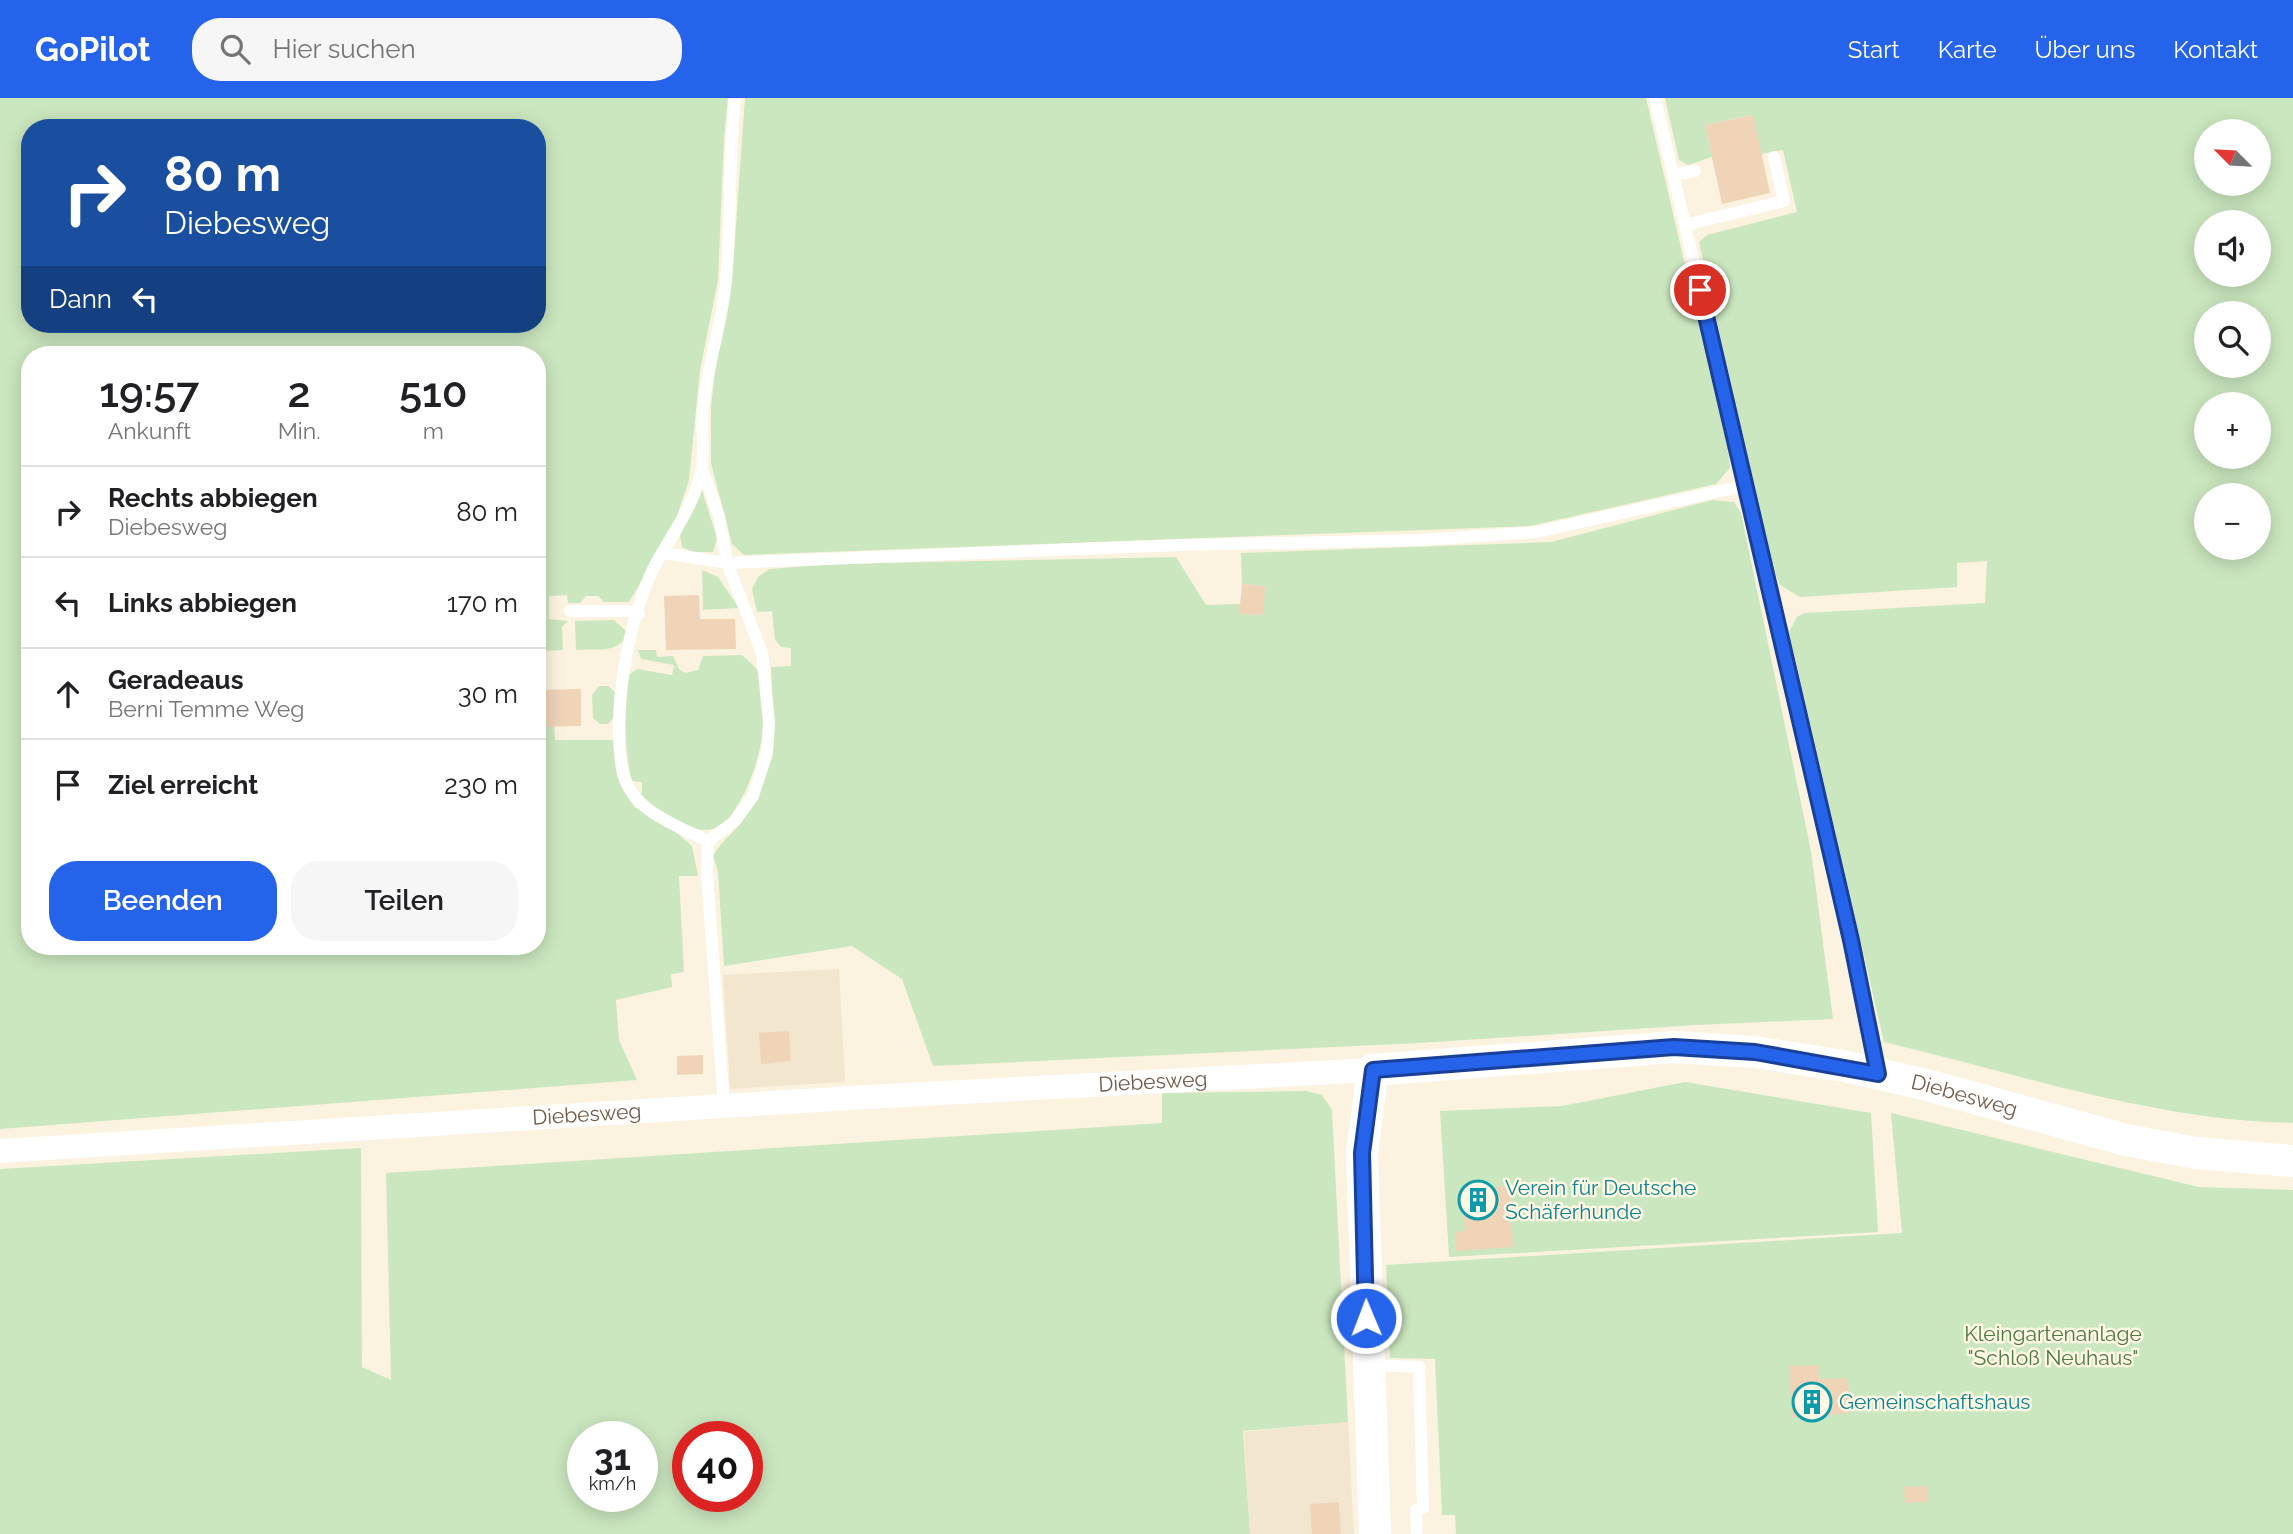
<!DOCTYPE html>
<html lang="de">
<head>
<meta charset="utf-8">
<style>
  :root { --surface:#fff; --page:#f6f6f6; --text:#202124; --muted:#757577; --line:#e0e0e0; --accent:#2563eb }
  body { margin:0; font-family:Raleway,sans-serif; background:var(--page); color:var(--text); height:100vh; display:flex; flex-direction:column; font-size:26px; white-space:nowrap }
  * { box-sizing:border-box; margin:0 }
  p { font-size:23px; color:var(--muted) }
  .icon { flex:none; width:38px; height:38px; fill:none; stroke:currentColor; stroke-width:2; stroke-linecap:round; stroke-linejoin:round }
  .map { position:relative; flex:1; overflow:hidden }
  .side { position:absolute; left:21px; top:248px; width:525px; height:609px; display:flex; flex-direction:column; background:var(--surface); border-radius:28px; box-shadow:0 4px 18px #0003 }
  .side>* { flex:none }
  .hud { position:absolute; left:21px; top:21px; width:525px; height:214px; border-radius:28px; box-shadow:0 4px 18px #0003; background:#1a4fa0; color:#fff; overflow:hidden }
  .needle { width:46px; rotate:294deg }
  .fabs { position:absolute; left:2194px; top:21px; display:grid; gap:14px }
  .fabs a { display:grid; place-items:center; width:77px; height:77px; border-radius:50%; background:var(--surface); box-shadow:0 4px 18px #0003; font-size:35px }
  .speed { position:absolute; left:567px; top:1323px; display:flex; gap:14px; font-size:35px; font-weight:700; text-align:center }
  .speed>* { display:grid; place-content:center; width:91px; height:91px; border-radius:50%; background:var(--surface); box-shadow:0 4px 18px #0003; line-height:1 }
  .speed small { font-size:18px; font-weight:400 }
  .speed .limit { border:10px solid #d22; background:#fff; color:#111 }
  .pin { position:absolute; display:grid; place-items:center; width:60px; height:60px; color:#fff; margin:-30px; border:4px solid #fff; border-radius:50%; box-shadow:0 2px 7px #0007 }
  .me { position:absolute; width:77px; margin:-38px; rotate:359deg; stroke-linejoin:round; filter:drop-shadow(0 0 5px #0008) }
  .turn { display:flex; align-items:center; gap:24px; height:147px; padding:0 28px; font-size:32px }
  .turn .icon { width:91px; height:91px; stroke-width:2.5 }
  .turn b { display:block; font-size:49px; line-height:60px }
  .then { display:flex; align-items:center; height:66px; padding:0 28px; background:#0003; gap:14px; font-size:26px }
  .eta { display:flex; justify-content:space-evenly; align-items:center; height:119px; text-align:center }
  .eta b { font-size:42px; font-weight:600; line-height:49px }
  .action { display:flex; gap:14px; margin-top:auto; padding:14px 28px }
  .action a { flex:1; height:80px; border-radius:28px; background:var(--accent); color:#fff; font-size:28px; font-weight:600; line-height:80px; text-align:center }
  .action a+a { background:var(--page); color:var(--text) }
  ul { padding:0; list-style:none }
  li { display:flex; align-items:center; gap:21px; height:91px; padding:0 28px; border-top:2px solid var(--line) }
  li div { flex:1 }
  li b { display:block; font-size:26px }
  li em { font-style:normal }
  header { display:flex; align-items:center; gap:42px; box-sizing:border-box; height:98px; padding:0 35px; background:var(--accent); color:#fff }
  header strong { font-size:33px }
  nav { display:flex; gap:38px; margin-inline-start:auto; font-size:24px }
  .search { width:490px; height:63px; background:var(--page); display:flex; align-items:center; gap:18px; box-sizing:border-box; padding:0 24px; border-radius:28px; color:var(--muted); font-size:26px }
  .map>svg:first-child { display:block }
</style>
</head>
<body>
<header>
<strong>GoPilot</strong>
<div class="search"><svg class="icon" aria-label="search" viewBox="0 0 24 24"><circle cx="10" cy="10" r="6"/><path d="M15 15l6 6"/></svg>Hier suchen</div>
<nav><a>Start</a><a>Karte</a><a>Über uns</a><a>Kontakt</a></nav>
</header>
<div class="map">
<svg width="2293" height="1436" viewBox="0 0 2293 1436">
  <rect width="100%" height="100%" fill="#fbf3df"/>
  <path fill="#f2e6ce" d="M839,871l6,113 -115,7 -7,-114z
    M1348,1324l6,112h-104l-6,-102z"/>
  <path fill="#cbe7bf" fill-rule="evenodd" d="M0,0h728l-4,40 -6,142 -18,90 -11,110 -17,51 -43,71h-25l-6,-6h-12l-6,7h-12l-1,-8 -18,1v23l19,2 -6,6 1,23 -23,1v27l-3,-323h-507v592h507v-220l17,-1 1,14h60l2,35 6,14 11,18 37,21 21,18 6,30h-19l5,96 -13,2 1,13 -56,13 3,40 18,40 -637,49zM30,30h507v196h-507z
    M745,0h901l82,351 2,19 -14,16 -186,42 -786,29 -12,-11 -21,-81v-56l4,-36 17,-90z
    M1665,0h628v1025c-140,-3 -274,-49 -409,-81l-95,-410 8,-15 8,-4 180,-10 2,-42 -30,2v24l-157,10 -20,-12 -7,-17 -74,-326 8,-7 90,-23 -14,-62 -22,4 -9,-39 -47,10 7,32 -24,8 -9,-5zM2207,33h52v53h-52zM2207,124h52v53h-52zM2207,215h52v53h-52zM2207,306h52v53h-52zM2207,397h52v53h-52z
    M701,389l16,51 -4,14h-20l-11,-5 -2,-11z
    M1712,402l22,2 7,11 70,338 22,168 -137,6 -277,18 -486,23 -31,-87 -50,-33 -128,20 -6,-94 -5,-16c8,-15 22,-24 31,-38 34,-54 30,-89 27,-151l20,-1v-18l-10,-1 -6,-7 -3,-29 -15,1 -5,-23 6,-12 11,-8 66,-5 341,-7 30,48 34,-1v10l22,1 3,-29 -23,-2 -1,-31 310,-11z
    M702,472l16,7 21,31 -36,2z
    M614,522l13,12c-5,22 -32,17 -51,18l-1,-29z
    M638,552h18l1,7 16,-1 6,13 6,4 13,-3 5,-14 39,-1c4,4 12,10 15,15 18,37 1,104 -20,136 -5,7 -9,17 -17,21 -29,11 -62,-15 -82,-33l4,-1v-11l-10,-1c-9,-34 -7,-72 -3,-106l8,-6 35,6 2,-10 -33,-6z
    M599,588h9l8,7v22l-8,9h-8l-7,-6 -1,-23z
    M1685,984l186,31 7,119 -429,25 -9,-146 122,-5z
    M1306,993l16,4 10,15 16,312 -105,9 7,103h-1250v-365l361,-21 1,219 29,13 -5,-207 776,-50v-30zM583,1339h59v59h-59zM688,1339h59v59h-59z
    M1891,1015l308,74 94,3v344h-837l-1,-19h-13l-7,-156 -45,-1 -4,-93 516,-32z"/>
  <path fill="#efd4b8" d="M1753,17l17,78 -48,11 -17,-79z
    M1242,486l23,2 -2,29 -24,-1z
    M699,497l1,24h35l1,30 -70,1 -2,-54z
    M581,591v37l-44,1v-37z
    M789,933l2,30 -30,3 -2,-31z
    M703,957v19l-26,1v-19z
    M1510,1088l3,61 -57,4 -1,-19 10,-1 -3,-42z
    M1818,1267l1,14 29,-1 2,35 -58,5 -3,-52z
    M1927,1388l1,16 -23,1 -1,-16z
    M1339,1404l2,32h-29l-2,-30z"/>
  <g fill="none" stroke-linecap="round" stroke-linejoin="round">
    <path stroke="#fff" stroke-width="12" d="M1655,0l120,509 88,384 15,83
      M1673,77l22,-4
      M1685,127l99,-24 -10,-44
      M702,370l17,48 8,47 35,90 7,69 -2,31 -14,43 -18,25 -27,20
      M663,455l64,10 455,-18 239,-5 116,-8 210,-47
      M570,513h58l11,3
      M724,1008l-17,-232 1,-33c-32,-16 -79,-31 -86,-72 -10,-58 6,-148 32,-202 17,-32 42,-63 48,-100 3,-19 -1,-39 1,-58 4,-41 17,-80 22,-120 7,-63 3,-128 10,-191
      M1371,1267l48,2 4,141 -7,2 1,24"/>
    <path stroke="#fff" stroke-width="24" id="s1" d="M0,1053l867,-54 506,-27"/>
    <path stroke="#fff" stroke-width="32" id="s2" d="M1375,1436l-13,-381 11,-83 301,-23 81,5 89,14 83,19 199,55 70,13 97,8"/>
  </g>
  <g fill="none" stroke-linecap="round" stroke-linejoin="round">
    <defs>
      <path id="route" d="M1366,1220l-4,-165 11,-83 301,-23 81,5 123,22 -27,-134 -151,-650"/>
    </defs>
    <use href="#route" stroke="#184099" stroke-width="18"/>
    <use href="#route" stroke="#2563eb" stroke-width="12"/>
  </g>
  <defs>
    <symbol id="building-ring" viewBox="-11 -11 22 22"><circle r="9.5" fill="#fef7e4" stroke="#0f9aa8" stroke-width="1.5"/><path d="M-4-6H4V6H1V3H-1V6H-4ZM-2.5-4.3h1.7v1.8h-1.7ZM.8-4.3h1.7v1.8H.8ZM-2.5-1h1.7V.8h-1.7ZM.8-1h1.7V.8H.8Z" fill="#0f9aa8"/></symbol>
  </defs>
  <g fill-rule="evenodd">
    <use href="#building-ring" x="1456" y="1080" width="44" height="44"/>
    <use href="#building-ring" x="1790" y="1282" width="44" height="44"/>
  </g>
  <g text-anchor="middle" stroke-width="5" stroke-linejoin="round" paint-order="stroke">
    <g font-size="21" fill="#705b48" stroke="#fef7e4">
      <text dy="7" stroke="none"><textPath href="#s1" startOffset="1155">Diebesweg</textPath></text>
      <text dy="7" stroke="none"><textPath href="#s2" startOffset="1062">Diebesweg</textPath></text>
      <text dy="7" stroke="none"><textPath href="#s1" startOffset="588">Diebesweg</textPath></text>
    </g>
    <g font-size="21" fill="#0d838f" stroke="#fef7e4" text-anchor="start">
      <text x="1505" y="1097">Verein für Deutsche<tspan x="1505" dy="24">Schäferhunde</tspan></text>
      <text x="1839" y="1311">Gemeinschaftshaus</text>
    </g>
    <g font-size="21" fill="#4e7b43" stroke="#fef7e4">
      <text x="2053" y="1243">Kleingartenanlage<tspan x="2053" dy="24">"Schloß Neuhaus"</tspan></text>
    </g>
  </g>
</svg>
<div class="fabs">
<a><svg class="needle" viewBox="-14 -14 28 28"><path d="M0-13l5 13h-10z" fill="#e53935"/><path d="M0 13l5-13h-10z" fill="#757577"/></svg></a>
<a><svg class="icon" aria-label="sound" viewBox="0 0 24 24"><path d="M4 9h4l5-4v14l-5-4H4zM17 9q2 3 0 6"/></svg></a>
<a><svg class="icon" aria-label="search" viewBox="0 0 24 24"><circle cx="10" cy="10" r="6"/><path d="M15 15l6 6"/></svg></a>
<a>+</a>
<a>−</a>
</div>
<div class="speed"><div>31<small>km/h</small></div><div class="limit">40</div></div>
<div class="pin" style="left:1700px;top:192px;background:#d93025"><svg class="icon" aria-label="arrive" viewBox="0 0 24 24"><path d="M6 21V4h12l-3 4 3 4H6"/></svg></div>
<svg class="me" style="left:1366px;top:1220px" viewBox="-20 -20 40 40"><circle r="17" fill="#2563eb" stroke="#fff" stroke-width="3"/><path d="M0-11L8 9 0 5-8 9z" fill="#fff"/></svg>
<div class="hud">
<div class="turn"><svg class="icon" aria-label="right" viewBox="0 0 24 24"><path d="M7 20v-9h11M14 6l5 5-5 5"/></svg><div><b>80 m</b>Diebesweg</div></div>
<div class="then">Dann<svg class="icon" aria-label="left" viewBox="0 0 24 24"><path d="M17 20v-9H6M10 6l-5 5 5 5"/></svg></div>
</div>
<section class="side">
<div class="eta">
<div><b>19:57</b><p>Ankunft</p></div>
<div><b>2</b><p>Min.</p></div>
<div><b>510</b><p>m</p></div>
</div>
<ul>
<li><svg class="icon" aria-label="right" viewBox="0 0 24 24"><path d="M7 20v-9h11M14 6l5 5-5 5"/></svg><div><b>Rechts abbiegen</b><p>Diebesweg</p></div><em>80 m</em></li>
<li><svg class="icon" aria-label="left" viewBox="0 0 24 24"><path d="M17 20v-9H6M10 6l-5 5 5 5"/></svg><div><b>Links abbiegen</b></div><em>170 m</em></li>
<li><svg class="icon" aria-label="ahead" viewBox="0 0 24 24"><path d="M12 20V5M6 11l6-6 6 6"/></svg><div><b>Geradeaus</b><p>Berni Temme Weg</p></div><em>30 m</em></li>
<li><svg class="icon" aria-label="arrive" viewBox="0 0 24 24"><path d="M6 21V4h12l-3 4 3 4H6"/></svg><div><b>Ziel erreicht</b></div><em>230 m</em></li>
</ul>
<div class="action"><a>Beenden</a><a>Teilen</a></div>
</section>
</div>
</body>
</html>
